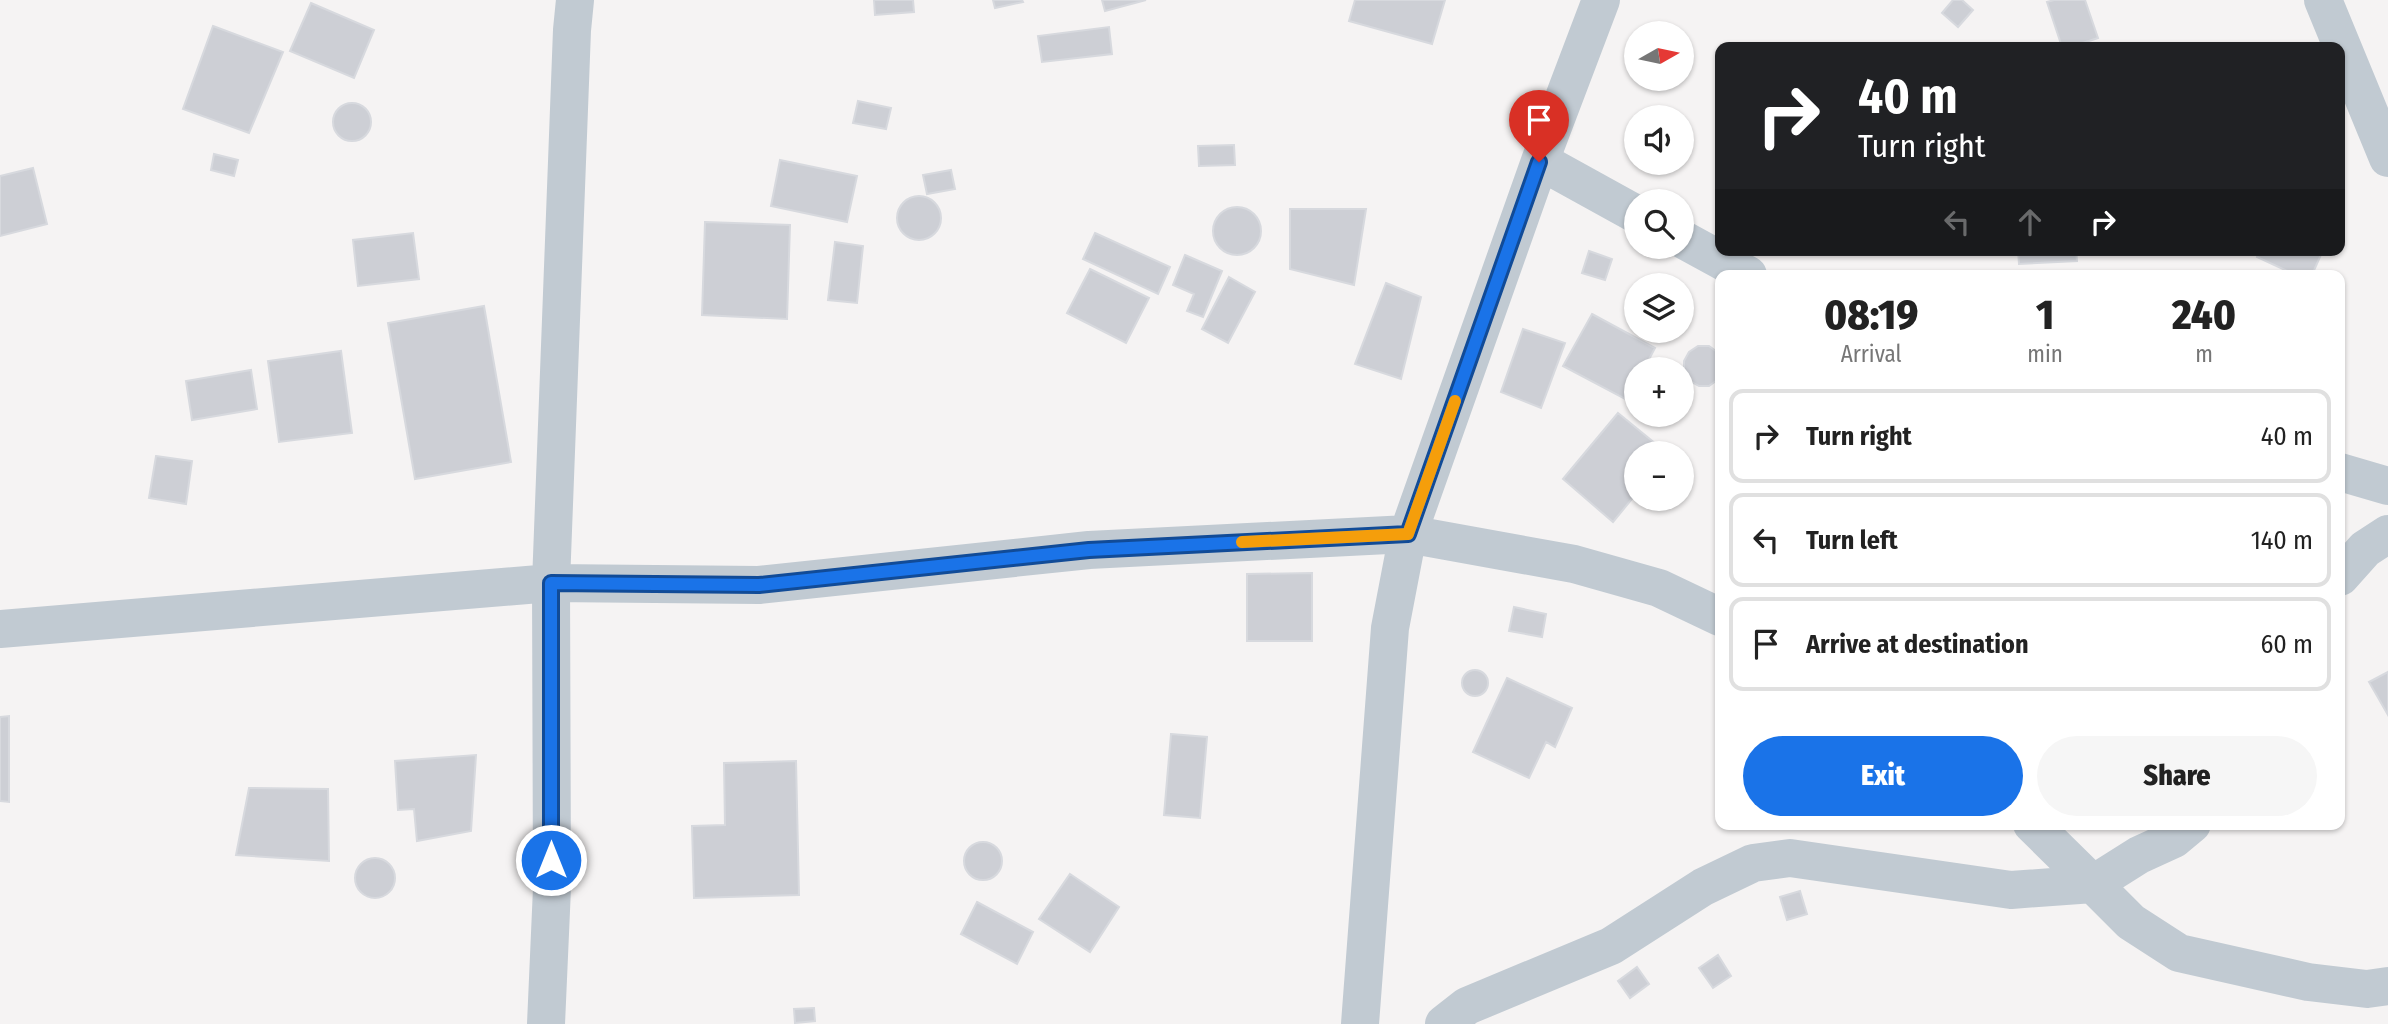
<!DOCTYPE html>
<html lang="en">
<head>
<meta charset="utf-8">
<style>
  :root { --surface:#fff; --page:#f6f6f6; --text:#222; --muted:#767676; --line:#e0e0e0; --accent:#1a73e8 }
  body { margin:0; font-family:"Fira Sans Condensed",sans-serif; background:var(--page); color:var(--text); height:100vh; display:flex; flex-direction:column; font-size:26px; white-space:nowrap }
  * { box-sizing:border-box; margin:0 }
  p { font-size:23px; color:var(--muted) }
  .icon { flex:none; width:38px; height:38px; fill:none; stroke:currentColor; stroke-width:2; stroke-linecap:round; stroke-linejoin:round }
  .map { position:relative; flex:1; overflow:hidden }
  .drawer { position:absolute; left:1715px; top:270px; width:630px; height:560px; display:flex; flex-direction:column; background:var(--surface); border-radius:14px; box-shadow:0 2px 5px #0004 }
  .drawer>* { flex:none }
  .hud { position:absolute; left:1715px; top:42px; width:630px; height:214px; border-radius:14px; box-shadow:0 2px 5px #0004; background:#202124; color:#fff; overflow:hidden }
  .needle { width:46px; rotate:81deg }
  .fabs { position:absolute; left:1624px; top:21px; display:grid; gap:14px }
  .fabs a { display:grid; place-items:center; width:70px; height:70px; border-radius:50%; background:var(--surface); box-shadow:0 2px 5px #0004; font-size:35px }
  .pin { position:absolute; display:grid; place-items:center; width:60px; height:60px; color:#fff; margin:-72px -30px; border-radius:50% 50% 50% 0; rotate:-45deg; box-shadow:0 0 7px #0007 }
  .pin .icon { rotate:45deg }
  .me { position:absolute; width:77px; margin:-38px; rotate:0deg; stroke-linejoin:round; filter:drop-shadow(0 0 5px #0008) }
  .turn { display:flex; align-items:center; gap:24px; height:147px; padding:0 28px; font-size:32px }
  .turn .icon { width:91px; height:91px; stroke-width:2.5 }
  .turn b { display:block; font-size:49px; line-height:60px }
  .lanes { display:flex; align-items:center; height:66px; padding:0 28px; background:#0003; justify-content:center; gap:35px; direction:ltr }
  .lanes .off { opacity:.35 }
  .eta { display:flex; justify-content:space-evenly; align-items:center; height:119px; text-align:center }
  .eta b { font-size:42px; font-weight:800; line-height:49px }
  .primary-button { display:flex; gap:14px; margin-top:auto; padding:14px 28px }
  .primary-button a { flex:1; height:80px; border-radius:42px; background:var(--accent); color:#fff; font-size:28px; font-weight:800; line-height:80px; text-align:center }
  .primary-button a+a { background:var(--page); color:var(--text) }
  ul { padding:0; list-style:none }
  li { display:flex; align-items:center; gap:21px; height:94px; margin:0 14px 10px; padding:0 14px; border:4px solid var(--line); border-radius:14px }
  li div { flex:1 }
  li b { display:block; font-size:26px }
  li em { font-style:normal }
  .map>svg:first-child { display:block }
</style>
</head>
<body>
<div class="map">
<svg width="2388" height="1024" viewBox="0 0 2388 1024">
  <rect width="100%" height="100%" fill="#f5f3f3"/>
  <path fill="#cdcfd5" stroke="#d7d9de" stroke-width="2" d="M874,0h39l1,12 -39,3z
    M993,0h29l1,2 -28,6z
    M1102,0h44l-41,11z
    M1355,0h90l-13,44 -83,-23z
    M1953,0h9l11,10 -15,17 -16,-14z
    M2054,0h31l13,38 -28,9h-8l-15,-45z
    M311,3l63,27 -20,48 -64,-27z
    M213,26l70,26 -34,81 -66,-24z
    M1109,27l3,27 -70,8 -4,-26z
    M858,101l33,7 -5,21 -33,-6z
    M333 122a19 19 0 1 1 38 0a19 19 0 1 1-38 0Z
    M1234,145l1,20 -36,1 -1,-20z
    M214,154l24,6 -4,16 -23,-6z
    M780,160l77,16 -10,46 -76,-16z
    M33,168l14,56 -47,12v-60z
    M951,170l4,19 -28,5 -4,-19z
    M897 218a22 22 0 1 1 44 0a22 22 0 1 1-44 0Z
    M1213 231a24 24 0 1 1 48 0a24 24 0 1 1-48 0Z
    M1290,209h76l-12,76 -64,-16z
    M705,222l85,3 -3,94 -85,-4z
    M413,233l6,46 -61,7 -5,-46z
    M1095,233l75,34 -12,27 -75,-35z
    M835,242l28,4 -6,57 -29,-3z
    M2018,250h58l1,11 -58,3z
    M2260,250h63l-11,25h-16l-39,-18z
    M1589,251l23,8 -7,21 -23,-7z
    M1185,255l37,16 -19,46 -16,-6 7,-17 -21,-9z
    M1090,269l59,29 -23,45 -59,-30z
    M1229,277l26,15 -27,51 -26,-14z
    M1386,283l35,14 -20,82 -46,-15z
    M484,306l27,156 -96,17 -27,-156z
    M1592,314l63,34 -11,21h-8v14l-9,17 -64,-34z
    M1523,329l42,14 -24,65 -40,-16z
    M1698,346h11l11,8v24l-11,8h-10l-9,-5 -6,-9v-11l5,-9z
    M341,351l11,82 -73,9 -11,-81z
    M251,370l6,39 -65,11 -6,-39z
    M1618,413l49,40h-31v41l-23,28 -50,-43z
    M156,456l36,5 -6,43 -37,-6z
    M1312,573v68h-65v-67z
    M1514,607l32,7 -4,23 -33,-6z
    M1462 683a13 13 0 1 1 26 0a13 13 0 1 1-26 0Z
    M2388,672v43l-19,-33z
    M1507,678l65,30 -17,39 -9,-5 -17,36 -56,-26z
    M9,716v86l-9,-1v-84z
    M1171,734l36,3 -7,81 -36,-3z
    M476,755l-5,76 -54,10 -3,-32 -16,1 -3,-49z
    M796,761l3,134 -105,3 -2,-72 33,-1 -1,-62z
    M249,788l79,1 1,72 -93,-6z
    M964 861a19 19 0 1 1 38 0a19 19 0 1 1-38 0Z
    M355 878a20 20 0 1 1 40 0a20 20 0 1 1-40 0Z
    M1070,874l49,33 -29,45 -51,-33z
    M1800,891l7,23 -20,6 -7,-23z
    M977,902l56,30 -16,32 -56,-30z
    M1718,955l13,21 -18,12 -14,-20z
    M1637,967l12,17 -19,14 -12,-17z
    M814,1008l1,13 -20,2 -1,-14z"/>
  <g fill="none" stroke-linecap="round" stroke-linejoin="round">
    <path stroke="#c1cad2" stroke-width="38" d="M2323,0l65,158
      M1540,161l96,53
      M1682,239l66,36
      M2340,472l48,14
      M2340,577l25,-28 23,-15
      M0,629l551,-46 208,2 330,-35 319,-16 166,30 85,24 61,29
      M2032,824l61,60 46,-29 35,-16 18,-15
      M546,1024l6,-136 -1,-305 21,-553 3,-30
      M1360,1024l30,-396 18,-94 132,-373 61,-161
      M1444,1024l23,-18 144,-60 92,-59 50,-24 37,-5 221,32 82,-6 38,38 48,31 129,29 59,7 21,-3"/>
  </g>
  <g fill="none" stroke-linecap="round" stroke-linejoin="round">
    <defs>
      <path id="route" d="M551,860v-277l208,2 330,-35 319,-16 131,-372"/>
    </defs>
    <use href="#route" stroke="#114b97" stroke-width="18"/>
    <use href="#route" stroke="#1a73e8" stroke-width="12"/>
    <path stroke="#f59e0b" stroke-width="12" d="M1242,542l166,-8 47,-133"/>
  </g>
</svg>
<div class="fabs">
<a><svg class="needle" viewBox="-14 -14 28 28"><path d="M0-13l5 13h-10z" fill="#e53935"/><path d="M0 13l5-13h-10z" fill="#767676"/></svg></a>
<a><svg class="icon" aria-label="sound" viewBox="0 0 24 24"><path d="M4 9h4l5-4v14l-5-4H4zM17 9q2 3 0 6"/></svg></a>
<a><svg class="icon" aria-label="search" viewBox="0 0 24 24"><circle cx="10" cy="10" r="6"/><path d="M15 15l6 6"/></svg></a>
<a><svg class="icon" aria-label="layers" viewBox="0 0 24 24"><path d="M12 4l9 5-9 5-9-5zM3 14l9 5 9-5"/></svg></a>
<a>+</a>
<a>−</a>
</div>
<div class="pin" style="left:1539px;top:162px;background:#d93025"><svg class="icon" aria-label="arrive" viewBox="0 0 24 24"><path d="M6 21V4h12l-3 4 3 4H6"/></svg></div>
<svg class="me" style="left:551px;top:860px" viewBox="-20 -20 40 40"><circle r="17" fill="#1a73e8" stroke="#fff" stroke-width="3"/><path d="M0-11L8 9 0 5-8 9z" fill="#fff"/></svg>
<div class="hud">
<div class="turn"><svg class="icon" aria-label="right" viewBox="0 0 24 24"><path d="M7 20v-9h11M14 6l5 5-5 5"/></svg><div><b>40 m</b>Turn right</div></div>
<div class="lanes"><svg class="icon off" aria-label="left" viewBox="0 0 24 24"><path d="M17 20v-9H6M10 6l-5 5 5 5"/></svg><svg class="icon off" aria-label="ahead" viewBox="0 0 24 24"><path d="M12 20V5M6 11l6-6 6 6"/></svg><svg class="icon" aria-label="right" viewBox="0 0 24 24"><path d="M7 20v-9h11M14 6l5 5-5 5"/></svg></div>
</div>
<section class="drawer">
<div class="eta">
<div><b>08:19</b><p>Arrival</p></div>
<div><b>1</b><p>min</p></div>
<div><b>240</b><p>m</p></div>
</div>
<ul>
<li><svg class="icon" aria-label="right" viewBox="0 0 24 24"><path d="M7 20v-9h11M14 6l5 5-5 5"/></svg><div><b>Turn right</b></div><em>40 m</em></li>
<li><svg class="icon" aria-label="left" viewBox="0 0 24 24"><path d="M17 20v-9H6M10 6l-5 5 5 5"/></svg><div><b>Turn left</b></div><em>140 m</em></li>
<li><svg class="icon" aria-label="arrive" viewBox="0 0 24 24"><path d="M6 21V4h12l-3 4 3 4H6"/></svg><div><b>Arrive at destination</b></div><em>60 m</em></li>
</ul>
<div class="primary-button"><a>Exit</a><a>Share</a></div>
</section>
</div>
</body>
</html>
